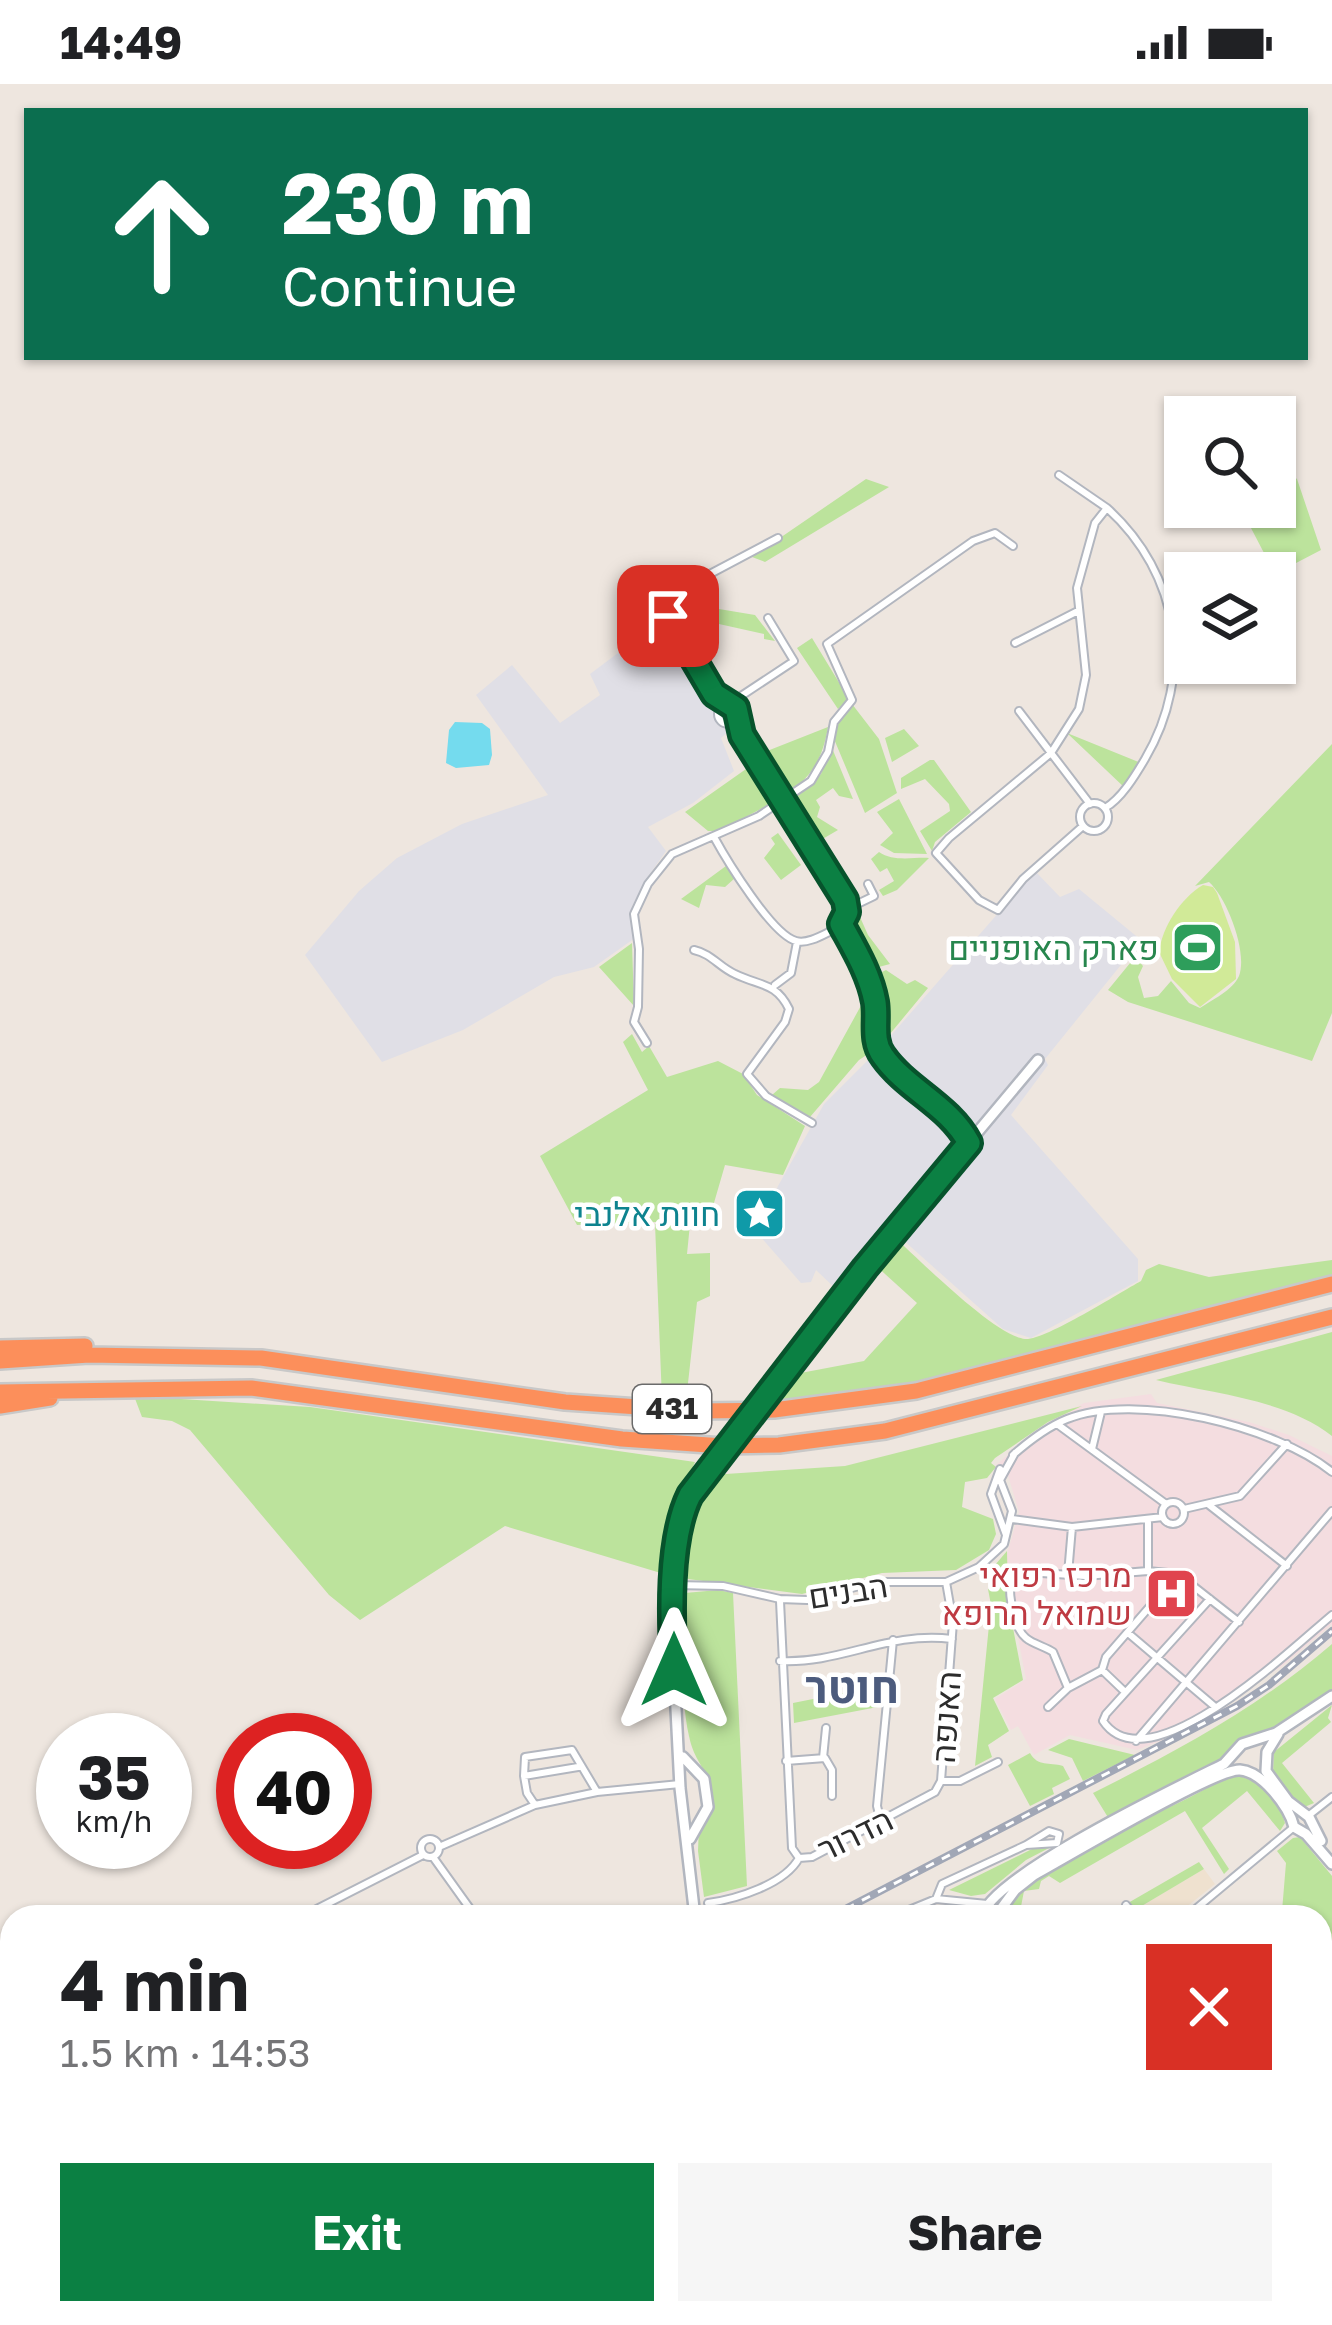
<!DOCTYPE html>
<html lang="en">
<head>
<meta charset="utf-8">
<style>
  :root { --surface:#fff; --page:#f6f6f6; --text:#202124; --muted:#757577; --accent:#0b8043 }
  body { margin:0; font-family:"Golos Text",Heebo,sans-serif; background:var(--page); color:var(--text); height:100vh; display:flex; flex-direction:column; font-size:45px; white-space:nowrap }
  * { box-sizing:border-box; margin:0 }
  p { font-size:39px; color:var(--muted) }
  .icon { flex:none; width:66px; height:66px; fill:none; stroke:currentColor; stroke-width:2; stroke-linecap:round; stroke-linejoin:round }
  .map { position:relative; flex:1; overflow:hidden }
  .drawer { position:absolute; left:0px; top:1821px; width:1332px; height:420px; display:flex; flex-direction:column; background:var(--surface); border-radius:36px 36px 0 0; box-shadow:0 3px 9px #0004 }
  .drawer>* { flex:none }
  .top-card { position:absolute; left:24px; top:24px; width:1284px; height:252px; border-radius:0px; box-shadow:0 3px 9px #0004; background:#0b6e4f; color:#fff; overflow:hidden }
  .fabs { position:absolute; left:1164px; top:312px; display:grid; gap:24px }
  .fabs a { display:grid; place-items:center; width:132px; height:132px; border-radius:0px; background:var(--surface); box-shadow:0 3px 9px #0004; font-size:60px }
  .speed { position:absolute; left:36px; top:1629px; display:flex; gap:24px; font-size:60px; font-weight:700; text-align:center }
  .speed>* { display:grid; place-content:center; width:156px; height:156px; border-radius:50%; background:var(--surface); box-shadow:0 3px 9px #0004; line-height:1 }
  .speed small { font-size:30px; font-weight:400 }
  .speed .limit { border:18px solid #d22; background:#fff; color:#111 }
  .pin { position:absolute; display:grid; place-items:center; width:102px; height:102px; color:#fff; margin:-51px; border-radius:24px; box-shadow:0 6px 18px #0006 }
  .me { position:absolute; width:132px; margin:-66px; rotate:0deg; stroke-linejoin:round; filter:drop-shadow(0 0 9px #0008) }
  .turn { display:flex; align-items:center; gap:42px; height:252px; padding:0 60px; font-size:54px }
  .turn .icon { width:156px; height:156px; stroke-width:2.5 }
  .turn b { display:block; font-size:84px; line-height:102px }
  .round { display:grid; place-items:center; flex:none; width:126px; height:126px; border-radius:0px; background:var(--page) }
  .headline { display:flex; align-items:center; justify-content:space-between; height:204px; padding:0 60px }
  h1 { font-size:72px; font-weight:700; line-height:90px }
  .cta { display:flex; gap:24px; margin-top:auto; padding:24px 60px }
  .cta a { flex:1; height:138px; border-radius:0px; background:var(--accent); color:#fff; font-size:48px; font-weight:700; line-height:138px; text-align:center }
  .cta a+a { background:var(--page); color:var(--text) }
  .status { display:flex; justify-content:space-between; align-items:center; height:84px; padding:0 60px; background:var(--surface); direction:ltr }
  .status svg { height:33px; fill:currentColor }
  .map>svg:first-child { display:block }
</style>
</head>
<body>
<div class="status"><b>14:49</b><svg viewBox="0 0 49 12"><path d="M0 12V9h3v3zM5 12V6h3v6zM10 12V3h3v9zM15 12V0h3v12zM26 1h20v11H26zM47 4h2v5h-2z"/></svg></div>
<div class="map">
<svg width="1332" height="2241" viewBox="0 0 1332 2241">
  <rect width="100%" height="100%" fill="#eee6df"/>
  <path fill="#e0dfe6" d="M658,521l55,96 4,18 12,12 -8,7 13,33 -41,32 -45,24 18,24 -21,30 -13,26 3,31 -41,29 -40,10 -91,53 -81,32 -77,-107 54,-64 38,-33 65,-34 86,-29 -72,-100 36,-30 48,58 40,-28 -10,-21 60,-45z
    M1035,787l25,26 19,-8 62,51 -96,119 3,6 -37,50 127,144v22l-107,57 -28,-9 -110,-98 -54,61 -23,-22 -5,12 -10,1 -42,-48 19,-49 46,-82 56,-56z"/>
  <path fill="#efe1cf" d="M1204,1785l11,15 -41,33h-33l-6,-7z
    M757,2229h52l4,12h-51z"/>
  <path fill="#f4dde0" d="M1151,1310l6,9 92,19 40,13 43,21v168l-50,42 -105,68 -40,16 -67,-15 -36,20 -16,-29 -7,4 -16,-31 31,-20 -22,-114 15,-53 -12,-40 -11,-7 52,-43 36,-19z
    M1320,2123l12,16v70l-12,10z
    M1188,2229h120l-14,12h-96z"/>
  <path fill="#bce39c" d="M1275,378l22,17 24,71 -46,24 -35,-67h35z
    M866,395l23,8 -124,75 -13,-5z
    M713,524l42,7 20,26 -11,-2v-5l-54,-12z
    M812,554l37,61 -11,10 -41,-61z
    M852,620l27,35 18,54 -32,20 -31,-74 4,-21z
    M828,643c-6,34 -16,49 -44,70l-22,-44z
    M904,645l15,17 -27,16 -7,-24z
    M1067,649l74,30 -16,25z
    M1332,660v269l-20,48 -184,-59 -20,-12 27,-33 8,9 -5,11 6,21 14,-2 13,-15 18,22 11,5c12,-8 33,-18 39,-32 9,-24 -12,-78 -30,-94l-14,4z
    M832,664l21,51 -14,-3 -6,-8 -17,12 4,7 -3,10 21,13 -24,14 -26,-43 33,-27z
    M930,676h4l37,52 -36,30 -3,9 -12,-20 30,-20 -1,-7 -24,-25 -24,10v-11z
    M756,678l22,38 -59,31h-11l-23,-19z
    M899,715l28,55 -33,-1 -14,-8 13,-12 -16,-21z
    M778,749l23,32 -20,15 -17,-22 11,-14 -4,-6z
    M879,768c14,10 34,5 50,6l-32,32 -14,6 -4,-6 15,-9 -7,-13 -7,4 -9,-13z
    M726,782l9,12 -10,9 -19,-2 -7,23 -18,-9z
    M856,824l12,27 22,29 -15,4 -6,6 -25,-47 6,-17z
    M632,859l2,63 -35,-39z
    M886,886l21,14 8,-4 13,8 -48,58 -21,14 -49,57 -38,-22 8,-7 28,2 11,-8 50,-91 1,-13z
    M632,950l10,18 7,-6 18,31 51,-16 25,13 14,21 48,31 -22,49 -58,-10 -16,55 -132,5 -37,-69 108,-66 -25,-48z
    M655,1140h35l-3,30 23,-1v43l-13,6 -11,99 -24,-1z
    M894,1153c26,23 101,99 131,102 19,2 94,-46 116,-58l5,-11 13,-6 50,13 123,-17v15c-115,31 -230,64 -346,91 -72,16 -143,34 -217,35l21,-26 74,-14 53,-58 -43,-39z
    M1332,1248v104c-47,-37 -118,-42 -176,-56z
    M134,1312l176,11 385,55 -20,45 -11,67 -159,-48 -145,94 -31,-25 -139,-165 -18,-9 -30,-4z
    M1082,1322l-34,16 -53,36 -4,5 5,4 -9,11 -22,4 -3,25 31,12 3,15 -7,16 -33,20 -74,3 -80,21 -114,-15 -5,-5c-1,-39 7,-65 27,-99l135,-9z
    M1007,1467l1,51 15,78 -30,18 16,33 -21,14 4,12 -17,9 16,-161 -3,-16 14,-7 -7,-17z
    M718,1506l15,3 14,293 -43,11 -6,-46 1,-26 15,-19c-3,-37 -19,-40 -25,-70 -9,-43 -6,-91 -8,-134l4,-9z
    M1332,1560v46l-47,36 -176,93 -16,-26c86,-43 166,-86 239,-149z
    M888,1600l-5,22 -89,17 -1,-20z
    M1332,1621l-4,13 3,4 -49,41 32,40 -12,5 -29,-36 1,-20z
    M1069,1655l66,16 -52,26 -11,-23 -24,-8z
    M1030,1669c8,14 19,9 33,13l7,13 -18,9 2,6 -24,12 -22,-41z
    M1239,1692c21,5 41,26 46,47l-5,8 -33,-40 -45,37 27,41 -5,5 -39,-63 -125,72 -11,-7 -8,5 -2,8 -15,2 -5,26 -15,-4c26,-60 167,-96 219,-136z
    M1300,1753l32,39v121l-12,-14v-66h-45l7,-6 4,-48 -9,-12 16,-13z
    M1034,1764h15l-23,12 -41,34 -14,2 -22,-6z
    M1199,1778l5,7 -69,41 -7,-7z
    M1320,2066l12,14v58l-12,-15v-24l7,-7 -7,-8z"/>
  <path fill="#d1ea98" d="M1203,801l10,2 4,6 18,49 1,37 -36,28 -28,-28 -13,-27c3,-25 22,-54 44,-67z"/>
  <path fill="#74dbee" d="M455,638l27,1 8,6 2,26 -3,10 -33,3 -10,-5 3,-33z"/>
  <g fill="none" stroke-linecap="round" stroke-linejoin="round">
    <defs>
      <path id="street" d="M1059,391l48,33 -12,15 -18,65 9,87 -7,34 -28,44 -102,85 -13,15 43,47 19,10 25,-31 60,-53
        M1015,559l63,-32
        M729,620l65,-43 -26,-43
        M718 630a10 10 0 1 1 20 0a10 10 0 1 1-20 0Z
        M719,627c-6,-38 -55,-68 -50,-107l39,-29 70,-37
        M1019,627l71,93
        M1080 733a14 14 0 1 1 28 0a14 14 0 1 1-28 0Z
        M1105,724c16,-9 30,-32 40,-49 50,-85 35,-185 -38,-251
        M714,753c12,22 58,98 82,104 11,3 25,-5 35,-10 14,-8 17,-16 14,-31l-86,-143 -17,-22 -15,-11
        M847,825l27,-13 -6,-12
        M841,840c13,24 29,50 34,78 3,18 -4,38 8,54 24,34 66,49 86,87
        M694,866c18,4 25,17 41,24 24,12 41,8 54,35l-4,13 -38,52 19,22 46,27
        M775,901l16,-12 6,-31
        M647,959l-13,-21 4,-15 1,-58 -5,-35 14,-30 24,-30 87,-38 52,-35 17,-29 6,-30 18,-22 -25,-56 146,-103 22,-8 18,13
        M1057,1340l109,80
        M1092,1365l9,-37
        M1013,1371c16,-14 34,-28 54,-36 68,-28 210,8 265,53
        M1000,1385l-9,25 15,41
        M1162 1429a11 11 0 1 1 22 0a11 11 0 1 1-22 0Z
        M1209,1421l78,61
        M1184,1425l56,-13 47,-52
        M1012,1435l60,8 91,-10
        M1148,1437v50
        M1068,1490l4,-47
        M675,1501l48,1 57,13 27,1 67,-18h72l33,-15 25,-23 8,-33 -12,-31 15,-27
        M1210,1515l-104,115 -3,7c45,67 190,-74 229,-106
        M780,1517l12,247 7,10
        M1128,1549l86,73
        M780,1577c62,3 107,-30 172,-22
        M1102,1586l23,22
        M1068,1604l-15,-36c-7,-5 -20,-8 -27,-14 -15,-13 -18,-50 -15,-67l74,5 63,-5 30,3 61,48
        M1048,1623l20,-19 34,-18 4,-13 72,-83
        M1136,1657l196,-230
        M823,1674l3,-30
        M786,1677l39,-3 7,12v26
        M524,1692l1,-19 47,-7 25,42
        M941,1697h19l38,-19
        M535,1721l-8,-12 -3,-17 54,-9
        M1308,1732l24,-19
        M881,1738l-4,-16 16,-166
        M1049,1747l10,3 -2,9 -31,2z
        M421 1764a9 9 0 1 1 18 0a9 9 0 1 1-18 0Z
        M439,1763l96,-42 62,-13 83,-8
        M433,1773l43,60
        M936,1815l6,-15 84,-39
        M708,1819c29,-4 77,-19 91,-45l13,-1 123,-65 6,-11 12,-159 -7,-40
        M1126,1821l10,12
        M301,1833l122,-62
        M892,1833l44,-18 51,5
        M1186,1833l108,-90
        M1320,1979l12,13
        M1320,2058l12,15
        M749,2229l5,12
        M976,2229l4,12
        M843,2239l27,-10
        M980,2240l29,-11
        M676,2241l22,-12"/>
      <path id="secondary" d="M777,1298l137,-174 124,-148
        M1278,1650l-11,18 -1,19 22,30 21,16 12,24
        M683,1673l21,22 4,28 -18,32
        M1001,1825l14,-19 19,-15c31,-17 182,-107 206,-105 23,2 49,37 54,57l12,7 26,30
        M695,1833l-15,-129 -8,-158 6,-102 7,-22 16,-27
        M982,1833c5,-39 200,-132 242,-153l18,-20 34,-11 56,-37
        M833,2229l5,12
        M1085,2229l6,12
        M614,2241l2,-12
        M1067,2241l6,-12"/>
      <path id="highway" d="M0,1264l85,-2
        M0,1277l89,-6 172,3 304,44 133,9 76,-1 142,-19 416,-107
        M0,1308l251,-4 371,51 101,7 56,-1 106,-14 447,-114
        M0,1322l50,-8"/>
    </defs>
    <use href="#street" stroke="#b2b6bf" stroke-width="10"/>
    <use href="#secondary" stroke="#b2b6bf" stroke-width="14"/>
    <use href="#highway" stroke="#c8c8c8" stroke-width="20"/>
    <use href="#street" stroke="#fff" stroke-width="6"/>
    <use href="#secondary" stroke="#fff" stroke-width="9"/>
    <use href="#highway" stroke="#fc8f5b" stroke-width="15"/>
    <defs>
      <path id="rail" d="M830,1833l407,-211 32,-21 63,-54
        M553,2241l2,-12"/>
    </defs>
    <use href="#rail" stroke="#a1a7b6" stroke-width="8"/>
    <use href="#rail" stroke="#fff" stroke-width="3" stroke-dasharray="9" stroke-linecap="butt"/>
    <defs>
      <path id="secondary-bridge" d="M701,1395l76,-97"/>
    </defs>
    <use href="#secondary-bridge" stroke="#b2b6bf" stroke-width="14" stroke-linecap="butt"/>
    <use href="#secondary-bridge" stroke="#fff" stroke-width="9"/>
  </g>
  <g fill="none" stroke-linecap="round" stroke-linejoin="round">
    <defs>
      <path id="route" d="M668,532l46,78 22,14 6,27 103,165 2,12 -6,12c13,24 29,50 34,78 3,18 -4,38 8,54 24,34 66,49 86,87l-104,125 -175,227c-22,44 -19,125 -16,175"/>
    </defs>
    <use href="#route" stroke="#07532c" stroke-width="30"/>
    <use href="#route" stroke="#0b8043" stroke-width="21"/>
  </g>
  <defs>
    <symbol id="stadium-square" viewBox="-11 -11 22 22"><rect x="-9" y="-9" width="18" height="18" rx="4" fill="#2e9e5b" stroke="#fff"/><path d="M0-5a6.5 5 0 1 0 0 10a6.5 5 0 1 0 0-10ZM-3.5-1.8h7v3.6h-7Z" fill="#fff"/></symbol>
    <symbol id="sight-square" viewBox="-11 -11 22 22"><rect x="-9" y="-9" width="18" height="18" rx="4" fill="#0f9aa8" stroke="#fff"/><path d="M0-6L1.8-2.2L6-1.7L2.9 1.2L3.7 5.4L0 3.3L-3.7 5.4L-2.9 1.2L-6-1.7L-1.8-2.2Z" fill="#fff"/></symbol>
    <symbol id="hospital-square" viewBox="-11 -11 22 22"><rect x="-9" y="-9" width="18" height="18" rx="4" fill="#e0444e" stroke="#fff"/><path d="M-5-5h3v3.5h4V-5h3V5h-3V1.5h-4V5h-3Z" fill="#fff"/></symbol>
  </defs>
  <g fill-rule="evenodd">
    <use href="#stadium-square" x="1168" y="834" width="59" height="59"/>
    <use href="#sight-square" x="730" y="1100" width="59" height="59"/>
    <use href="#hospital-square" x="1142" y="1480" width="59" height="59"/>
  </g>
  <g text-anchor="middle" stroke-width="9" stroke-linejoin="round" paint-order="stroke">
    <rect fill="#fff" stroke="#6b6b6b" stroke-width="3" x="633" y="1301" width="78" height="48" rx="9"/>
    <g font-size="30" font-weight="bold" fill="#2c2c2c">
      <text x="672" y="1335">431</text>
    </g>
    <g font-size="33" fill="#27864d" stroke="#fff" text-anchor="end">
      <text x="1159" y="876">פארק האופניים</text>
    </g>
    <g font-size="33" fill="#0d838f" stroke="#fff" text-anchor="end">
      <text x="720" y="1142">חוות אלנבי</text>
    </g>
    <g font-size="33" fill="#be3a42" stroke="#fff" text-anchor="end">
      <text x="1132" y="1503">מרכז רפואי<tspan x="1132" dy="38">שמואל הרופא</tspan></text>
    </g>
    <g font-size="33" fill="#2c2c2c" stroke="#fff">
      <text transform="translate(848 1507) rotate(-9)" y="12">הבנים</text>
      <text transform="translate(946 1633) rotate(-86)" y="12">האנפה</text>
      <text transform="translate(855 1750) rotate(-26)" y="12">הדרור</text>
    </g>
    <g font-size="45" font-weight="bold" fill="#4c5b7d" stroke="#fff">
      <text x="852" y="1619">חוטר</text>
    </g>
  </g>
</svg>
<div class="fabs">
<a><svg class="icon" aria-label="search" viewBox="0 0 24 24"><circle cx="10" cy="10" r="6"/><path d="M15 15l6 6"/></svg></a>
<a><svg class="icon" aria-label="layers" viewBox="0 0 24 24"><path d="M12 4l9 5-9 5-9-5zM3 14l9 5 9-5"/></svg></a>
</div>
<div class="speed"><div>35<small>km/h</small></div><div class="limit">40</div></div>
<div class="pin" style="left:668px;top:532px;background:#d93025"><svg class="icon" aria-label="arrive" viewBox="0 0 24 24"><path d="M6 21V4h12l-3 4 3 4H6"/></svg></div>
<svg class="me" style="left:674px;top:1586px" viewBox="-20 -20 40 40"><path d="M0-17L14 15 0 8-14 15z" fill="#0b8043" stroke="#fff" stroke-width="4"/></svg>
<div class="top-card">
<div class="turn"><svg class="icon" aria-label="ahead" viewBox="0 0 24 24"><path d="M12 20V5M6 11l6-6 6 6"/></svg><div><b>230 m</b>Continue</div></div>
</div>
<section class="drawer">
<div class="headline"><div><h1>4 min</h1><p>1.5 km · 14:53</p></div><a class="round" style="background:#d93025;color:#fff"><svg class="icon" aria-label="close" viewBox="0 0 24 24"><path d="M6 6l12 12M18 6L6 18"/></svg></a></div>
<div class="cta"><a>Exit</a><a>Share</a></div>
</section>
</div>
</body>
</html>
